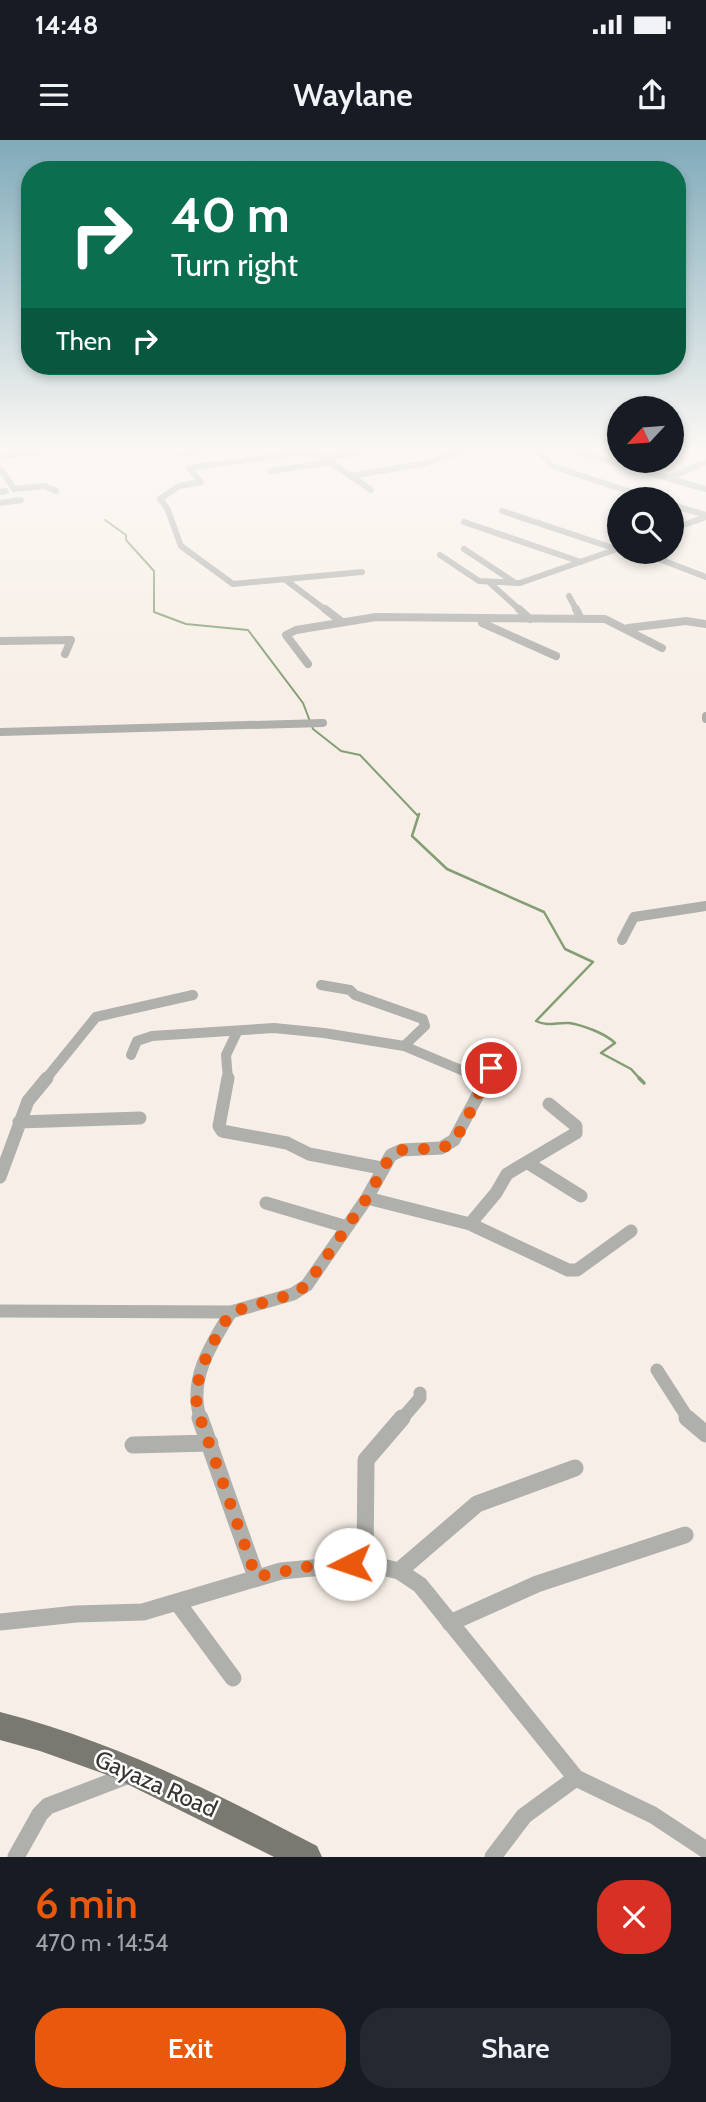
<!DOCTYPE html>
<html lang="en">
<head>
<meta charset="utf-8">
<style>
  :root { --surface:#171b24; --page:#242831; --text:#f1f3f6; --muted:#9ea1a6; --accent:#ea580c }
  body { margin:0; font-family:Cabin,sans-serif; background:var(--page); color:var(--text); height:100vh; display:flex; flex-direction:column; font-size:26px; white-space:nowrap }
  * { box-sizing:border-box; margin:0 }
  p { font-size:23px; color:var(--muted) }
  .icon { flex:none; width:38px; height:38px; fill:none; stroke:currentColor; stroke-width:2; stroke-linecap:round; stroke-linejoin:round }
  .map { position:relative; height:1717px; overflow:hidden }
  .panel { display:flex; flex-direction:column; background:var(--surface); flex:1 }
  .panel>* { flex:none }
  .top-card { position:absolute; left:21px; top:21px; width:665px; height:214px; border-radius:28px; box-shadow:0 4px 10px #0003; background:#0b6e4f; color:#fff; overflow:hidden }
  .needle { width:46px; rotate:244deg }
  .controls { position:absolute; left:607px; top:256px; display:grid; gap:14px }
  .controls a { display:grid; place-items:center; width:77px; height:77px; border-radius:50%; background:var(--surface); box-shadow:0 4px 10px #0003; font-size:35px }
  .pin { position:absolute; display:grid; place-items:center; width:60px; height:60px; color:#fff; margin:-30px; border:4px solid #fff; border-radius:50%; box-shadow:0 2px 7px #0007 }
  .me { position:absolute; width:77px; margin:-38px; rotate:266deg; stroke-linejoin:round; filter:drop-shadow(0 0 5px #0008) }
  .turn { display:flex; align-items:center; gap:24px; height:147px; padding:0 35px; font-size:32px }
  .turn .icon { width:91px; height:91px; stroke-width:2.5 }
  .turn b { display:block; font-size:49px; line-height:60px }
  .then { display:flex; align-items:center; height:66px; padding:0 35px; background:#0003; gap:14px; font-size:26px }
  .round { display:grid; place-items:center; flex:none; width:74px; height:74px; border-radius:28px; background:var(--page) }
  .overview { display:flex; align-items:center; justify-content:space-between; height:119px; padding:0 35px }
  h1 { font-size:42px; font-weight:600; line-height:52px; color:var(--accent) }
  .primary-button { display:flex; gap:14px; margin-top:auto; padding:14px 35px }
  .primary-button a { flex:1; height:80px; border-radius:28px; background:var(--accent); color:#fff; font-size:28px; font-weight:600; line-height:80px; text-align:center }
  .primary-button a+a { background:var(--page); color:var(--text) }
  .status { display:flex; justify-content:space-between; align-items:center; height:49px; padding:0 35px; background:var(--surface); direction:ltr }
  .status svg { height:19px; fill:currentColor }
  header { display:flex; justify-content:space-between; align-items:center; height:91px; padding:0 35px; background:var(--surface); font-size:32px; font-weight:600 }
  .map>svg:first-child { display:block }
</style>
</head>
<body>
<div class="status"><b>14:48</b><svg viewBox="0 0 49 12"><path d="M0 12V9h3v3zM5 12V6h3v6zM10 12V3h3v9zM15 12V0h3v12zM26 1h20v11H26zM47 4h2v5h-2z"/></svg></div>
<header><svg class="icon" aria-label="menu" viewBox="0 0 24 24"><path d="M4 6h16M4 12h16M4 18h16"/></svg>Waylane<svg class="icon" aria-label="share" viewBox="0 0 24 24"><path d="M12 15V3M7 8l5-5 5 5M5 13v7h14v-7"/></svg></header>
<div class="map">
<svg width="706" height="1717" viewBox="0 0 706 1717">
  <rect width="100%" height="100%" fill="#f7efe7"/>
  <g fill="none" stroke-linecap="round" stroke-linejoin="round">
    <path stroke="#849e74" stroke-width="2" d="M105,380l21,15v5l28,31v41l32,12 62,6 55,73 10,26 28,22 19,4 58,61"/>
    <path stroke="#849e74" stroke-width="2.5" d="M419,674l-7,22 35,33 97,43 21,37 28,13 -57,59c12,6 21,1 33,2 13,2 36,10 46,20l-14,10 30,16 10,11"/>
    <path stroke="#849e74" stroke-width="3.5" d="M639,938l5,5"/>
    <path stroke="#afafab" stroke-width="6" d="M301,311l24,7 46,32
      M539,311l13,15 100,33
      M574,311l132,38
      M304,312l-115,16 12,14 -22,4 -19,13 7,9 14,38 52,38 129,-12
      M181,314l20,-3
      M672,315l11,-4
      M0,316l51,-5
      M325,318l42,-7
      M0,328l14,21 30,-3 12,5
      M636,329l22,-9
      M271,331l60,-9
      M350,336l71,-12 42,-13
      M668,338l38,-16
      M0,352l6,-1
      M0,363l21,-3
      M672,365l34,10
      M502,371l114,38
      M464,382l117,40
      M672,389l34,-12
      M464,409l50,33
      M638,411l68,26
      M440,415l39,26 41,2 100,-35
      M287,441l40,30
      M490,443l31,28
      M569,456l8,15"/>
    <path stroke="#afafab" stroke-width="8" d="M325,469l17,13
      M519,469l11,10
      M576,469l5,10
      M482,483l74,33
      M628,488l58,-7 20,3
      M0,501l71,-1 -6,14
      M308,524l-22,-29 10,-5 80,-13 229,2 57,29
      M706,576v3
      M0,592l323,-9"/>
    <path stroke="#afafab" stroke-width="10" d="M622,800l12,-23 72,-11
      M321,845l29,5 5,5 68,24 2,7 -21,20
      M131,915l6,-14 15,-5 122,-8 50,5 80,13 81,34
      M45,940l51,-63 97,-22
      M228,940l-2,-25 11,-23
      M486,940l14,-26"/>
    <path stroke="#afafab" stroke-width="13" d="M228,938l-9,48 3,5 65,12 22,11 72,14
      M481,938l4,2
      M19,982l121,-4
      M528,1023l53,33
      M0,1037l28,-76 19,-23
      M367,1058l103,26 98,46h9l54,-39
      M266,1063l81,24
      M470,1084l26,-31 11,-19 69,-41v-7l-27,-22
      M0,1171l231,1
      M657,1230l32,50
      M201,1280c-14,-39 10,-76 30,-108l62,-18 14,-9 60,-87 24,-43 11,-5 39,-2 13,-8 33,-62
      M401,1280l19,-22v-5"/>
    <path stroke="#afafab" stroke-width="17" d="M200,1278l56,159
      M402,1278l-36,42 -1,103 34,8 21,14 156,193 77,37 53,35
      M687,1278l19,16
      M133,1305l77,-2
      M399,1431l78,-67 98,-36
      M177,1462l56,76
      M0,1482l76,-8 67,-2 138,-41 84,-8
      M450,1483l87,-39 148,-49
      M16,1717l24,-43 8,-8 81,-31
      M493,1717l31,-41 52,-38"/>
    <path fill="#797871" fill-rule="evenodd" d="M0,1572c113,29 214,80 317,134l5,11h-48l-161,-80 -73,-26 -40,-11z"/>
  </g>
  <linearGradient id="sky" x2="0" y2="1"><stop stop-color="#80abba"/><stop offset="0.56" stop-color="#fbf8f4"/><stop offset="1" stop-color="#fbf8f4" stop-opacity="0"/></linearGradient>
  <rect width="706" height="551" fill="url(#sky)"/>
  <g fill="none" stroke-linecap="round" stroke-linejoin="round">
    <path stroke="#ea580c" stroke-width="12" stroke-dasharray="0 21.6" d="M350,1424l-45,3 -49,10 -58,-165c-8,-33 16,-72 33,-100l62,-18 14,-9 60,-87 24,-43 11,-5 39,-2 11,-4 12,-19 27,-57"/>
  </g>
  <g text-anchor="middle" stroke-width="5" stroke-linejoin="round" paint-order="stroke">
    <g font-size="24" fill="#373431" stroke="#fff">
      <text transform="translate(156 1644) rotate(24)" y="8">Gayaza Road</text>
    </g>
  </g>
</svg>
<div class="controls">
<a><svg class="needle" viewBox="-14 -14 28 28"><path d="M0-13l5 13h-10z" fill="#e53935"/><path d="M0 13l5-13h-10z" fill="#9ea1a6"/></svg></a>
<a><svg class="icon" aria-label="search" viewBox="0 0 24 24"><circle cx="10" cy="10" r="6"/><path d="M15 15l6 6"/></svg></a>
</div>
<div class="pin" style="left:491px;top:928px;background:#d93025"><svg class="icon" aria-label="arrive" viewBox="0 0 24 24"><path d="M6 21V4h12l-3 4 3 4H6"/></svg></div>
<svg class="me" style="left:350px;top:1424px" viewBox="-20 -20 40 40"><circle r="19" fill="#fff"/><path d="M0-13L10 11 0 6-10 11z" fill="#ea580c"/></svg>
<div class="top-card">
<div class="turn"><svg class="icon" aria-label="right" viewBox="0 0 24 24"><path d="M7 20v-9h11M14 6l5 5-5 5"/></svg><div><b>40 m</b>Turn right</div></div>
<div class="then">Then<svg class="icon" aria-label="right" viewBox="0 0 24 24"><path d="M7 20v-9h11M14 6l5 5-5 5"/></svg></div>
</div>
</div>
<section class="panel">
<div class="overview"><div><h1>6 min</h1><p>470 m · 14:54</p></div><a class="round" style="background:#d93025;color:#fff"><svg class="icon" aria-label="close" viewBox="0 0 24 24"><path d="M6 6l12 12M18 6L6 18"/></svg></a></div>
<div class="primary-button"><a>Exit</a><a>Share</a></div>
</section>
</body>
</html>
